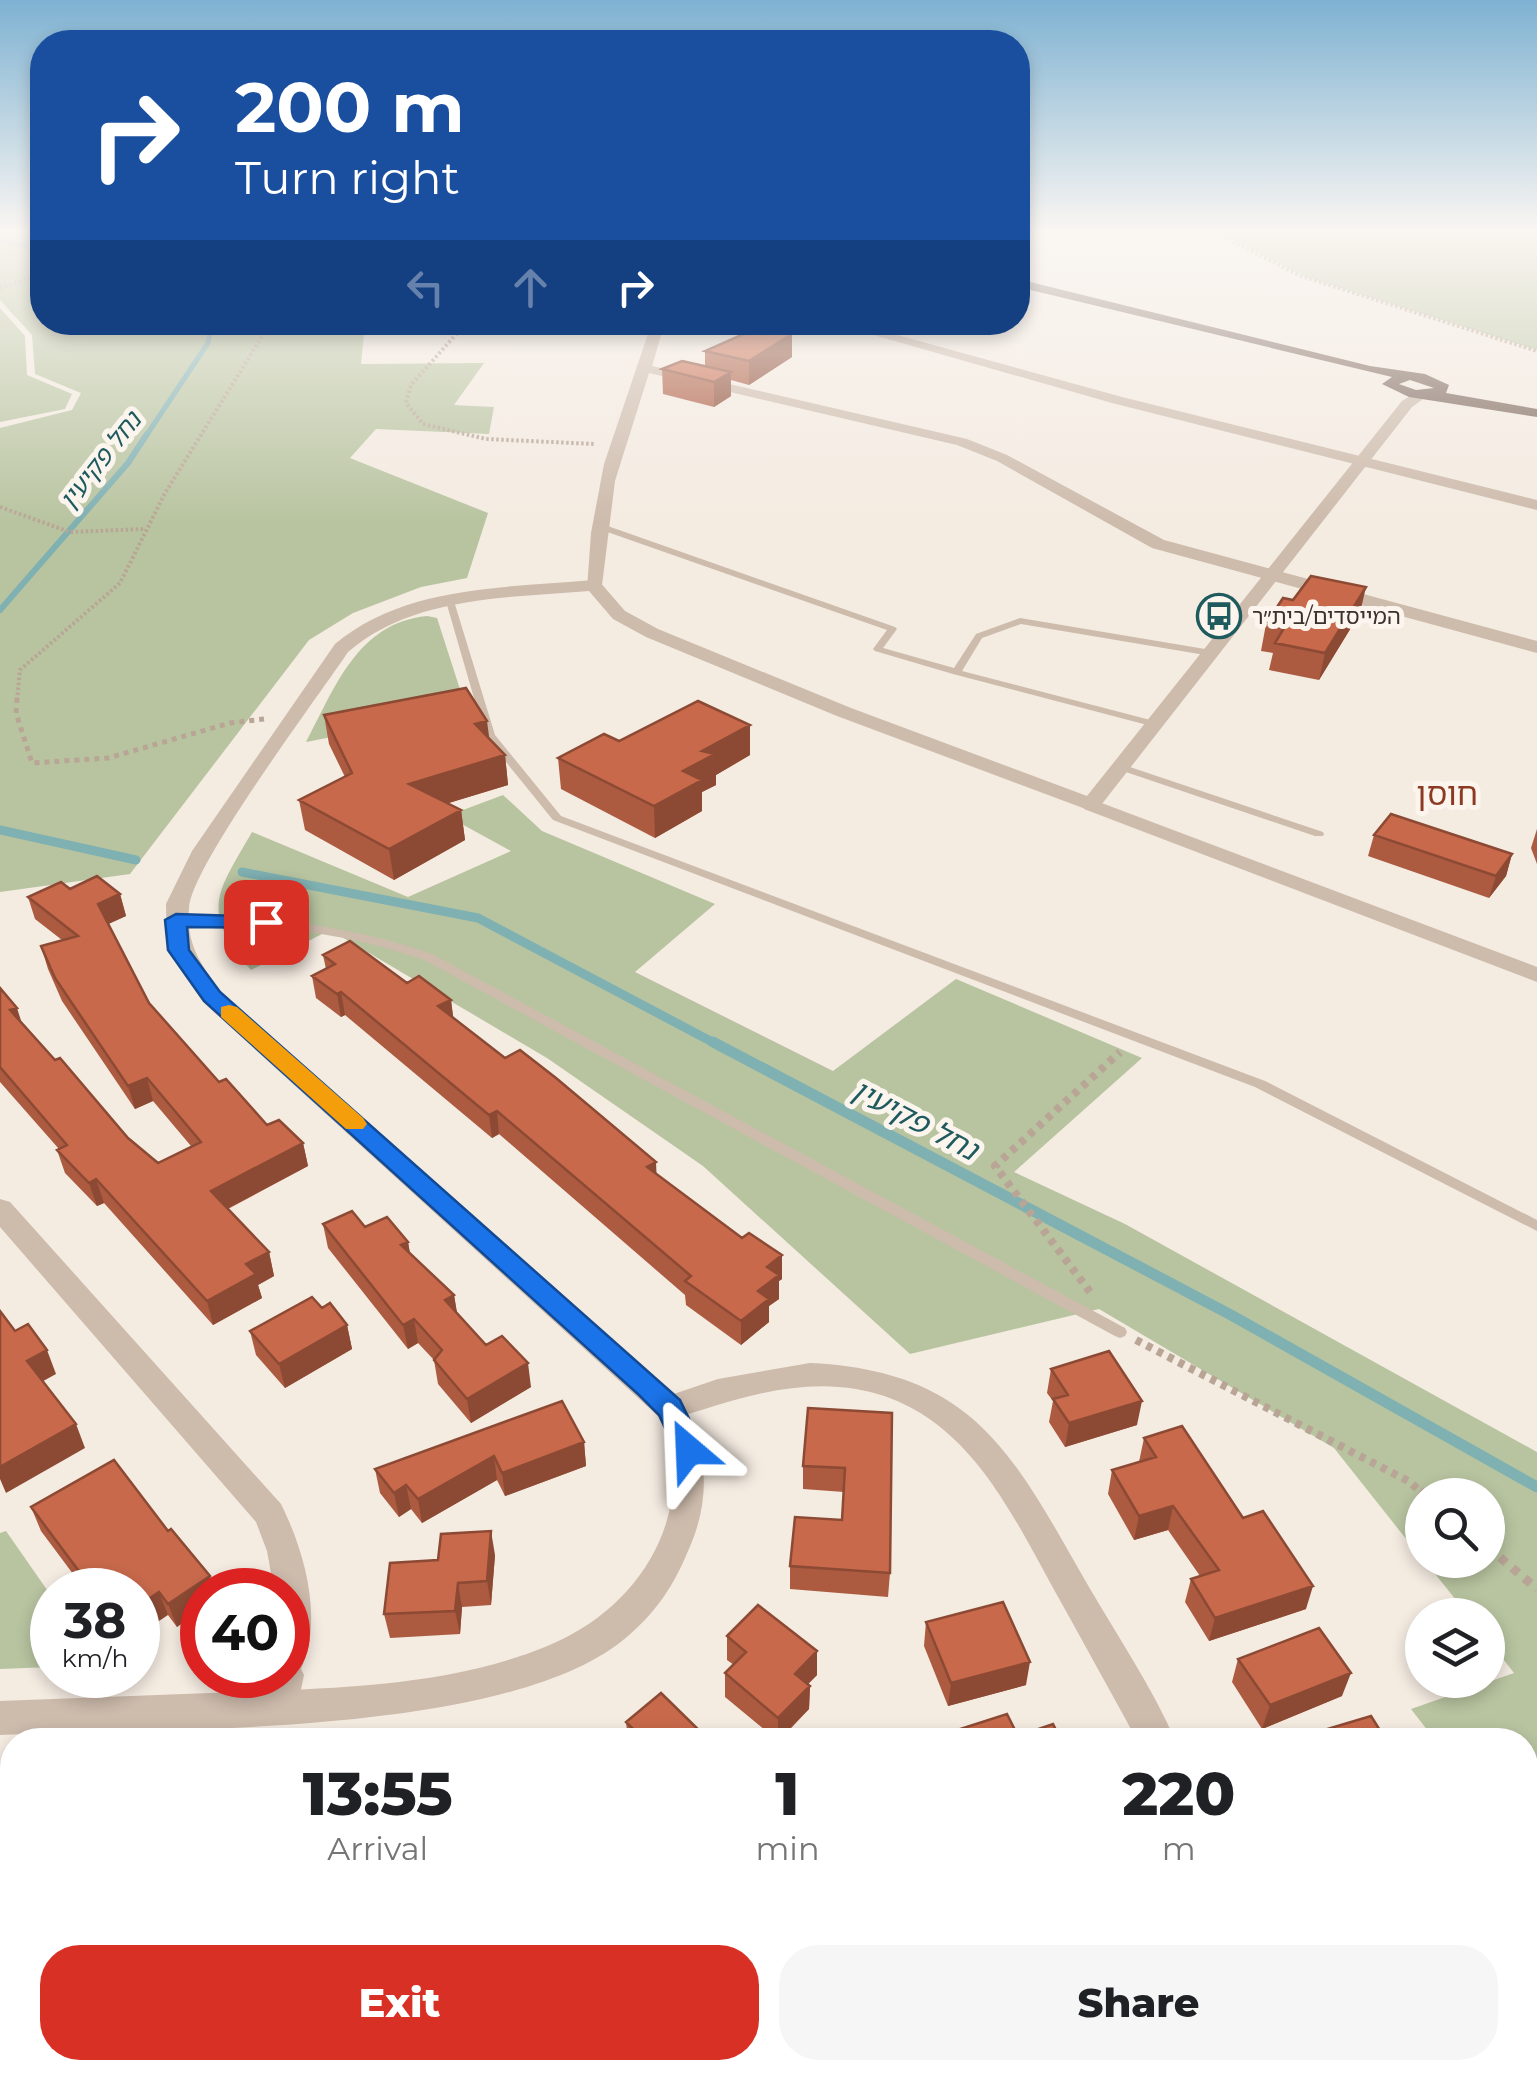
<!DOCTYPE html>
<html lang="en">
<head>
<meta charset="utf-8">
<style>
  :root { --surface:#fff; --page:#f6f6f6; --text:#202124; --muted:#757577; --accent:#d93025 }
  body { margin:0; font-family:Montserrat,"Noto Sans Hebrew",sans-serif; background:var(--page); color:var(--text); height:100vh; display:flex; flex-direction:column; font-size:38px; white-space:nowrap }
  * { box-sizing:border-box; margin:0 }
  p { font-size:32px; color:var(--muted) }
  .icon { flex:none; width:55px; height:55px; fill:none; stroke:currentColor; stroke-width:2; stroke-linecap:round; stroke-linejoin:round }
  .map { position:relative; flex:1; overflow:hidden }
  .sheet { position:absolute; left:0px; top:1728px; width:1538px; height:352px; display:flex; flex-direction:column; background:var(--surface); border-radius:40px 40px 0 0; box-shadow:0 5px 15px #0003 }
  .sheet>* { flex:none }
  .top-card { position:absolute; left:30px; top:30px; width:1000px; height:305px; border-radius:40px; box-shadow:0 5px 15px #0003; background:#1a4fa0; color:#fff; overflow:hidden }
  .tools { position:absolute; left:1405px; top:1478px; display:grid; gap:20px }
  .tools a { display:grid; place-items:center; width:100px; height:100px; border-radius:50%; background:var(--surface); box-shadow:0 5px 15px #0003; font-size:50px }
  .speed { position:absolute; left:30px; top:1568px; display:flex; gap:20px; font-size:50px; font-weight:700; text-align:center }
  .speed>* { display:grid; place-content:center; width:130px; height:130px; border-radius:50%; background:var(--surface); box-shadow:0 5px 15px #0003; line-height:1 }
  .speed small { font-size:25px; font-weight:400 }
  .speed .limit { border:15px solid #d22; background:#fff; color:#111 }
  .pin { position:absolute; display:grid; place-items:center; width:85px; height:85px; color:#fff; margin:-42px; border-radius:20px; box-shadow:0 5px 15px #0006 }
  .me { position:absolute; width:110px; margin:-55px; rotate:334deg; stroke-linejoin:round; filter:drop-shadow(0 0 8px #0008) }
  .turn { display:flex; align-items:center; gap:35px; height:210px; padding:0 40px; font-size:45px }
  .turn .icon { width:130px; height:130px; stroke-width:2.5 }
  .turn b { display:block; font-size:70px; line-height:85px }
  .lanes { display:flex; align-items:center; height:95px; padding:0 40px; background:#0003; justify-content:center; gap:50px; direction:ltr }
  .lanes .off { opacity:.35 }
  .eta { display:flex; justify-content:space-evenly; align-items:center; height:170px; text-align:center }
  .eta b { font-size:60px; font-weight:800; line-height:70px }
  .primary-button { display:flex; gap:20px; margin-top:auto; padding:20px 40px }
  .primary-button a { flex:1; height:115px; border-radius:40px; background:var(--accent); color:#fff; font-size:40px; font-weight:800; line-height:115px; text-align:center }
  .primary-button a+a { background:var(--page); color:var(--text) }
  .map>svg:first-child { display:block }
</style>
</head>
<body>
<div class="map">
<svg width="1537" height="2078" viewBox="0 0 1537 2078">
  <rect width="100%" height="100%" fill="#f4ebe1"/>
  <path fill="#b8c4a0" d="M0,233h42v89l316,1 6,12 -3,29 123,-1 -30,42 40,2 -5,27 -113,-5 -26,29 138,55 -21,65 -46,9 -68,26 -44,27 -179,234 -130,18v-464l72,-18 9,-17 -46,-19 -3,-39 -32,-35z
    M1219,233h318v117l-231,-73z
    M0,308l25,28 2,39 45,19 -7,15 -65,13z
    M427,616l10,2 30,93 -161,31c29,-54 51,-119 121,-126z
    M503,795l39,36 173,73 -80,68 198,99 123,-92 186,79 -128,114 111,52 412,228v418l-12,-16v-114h-90l-24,-31 103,-36 -26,-33v-25h-20l-44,-55h64v-65h-66v64l-88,-111 -235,-139 -189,45 -207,-188 -156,-108 -217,-128 -79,40c-52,-59 -34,-77 1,-138l156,65 103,-46 -64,-35z
    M6,1531l46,66v70l-52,2v-136z"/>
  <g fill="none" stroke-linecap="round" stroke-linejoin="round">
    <path stroke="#7fb0b2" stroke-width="5" d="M0,242l42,6
      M146,436l62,-93 4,-21"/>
    <path stroke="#7fb0b2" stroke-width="6" d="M0,610l128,-147 19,-29"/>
    <path stroke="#7fb0b2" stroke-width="9" d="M0,830l136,30
      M242,872l236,46 240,127"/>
    <path stroke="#7fb0b2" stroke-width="11" d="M713,1042l518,273 306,172"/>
    <path stroke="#7fb0b2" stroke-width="15" d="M1525,2056l12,-14
      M1506,2078l9,-10"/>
    <path stroke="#b9a596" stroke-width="4" stroke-dasharray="2.5 2.5" stroke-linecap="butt" d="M1215,233l86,43 236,75
      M0,288l42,-14
      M467,322l-56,63 -5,18 17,21 63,15 109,5
      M0,507l70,25 75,-3
      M17,700l3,-30 100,-87 45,-90 106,-171"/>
    <path stroke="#b9a596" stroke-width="5" stroke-dasharray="5 5" stroke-linecap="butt" d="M17,698l-1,15 16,50 76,-5 122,-35 34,-4"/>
    <path stroke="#b9a596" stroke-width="8" stroke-dasharray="6 6" stroke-linecap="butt" d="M1090,1292l-95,-126 125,-114
      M1136,1340l274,142 13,12"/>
    <path stroke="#b9a596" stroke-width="9" stroke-dasharray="8 8" stroke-linecap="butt" d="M1420,1491l5,4
      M1488,1547l49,42
      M1525,2061h12"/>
    <path fill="#cdbbac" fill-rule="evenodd" d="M596,524h6l293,103 2,2 -14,19 71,20 22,-34 44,-16 191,32 5,3 -5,3 -190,-32 -39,14 -20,33 196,51 2,2 -5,3 -202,-53 -78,-23 -2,-2 14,-19 -291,-102z
      M449,595l4,3 42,137 66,81 704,265 272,139v11l-282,-144 -702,-267 -68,-84 -40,-138z
      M1121,764l202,68 1,2 -1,2h-8l-198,-67v-4z
      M208,916c78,2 151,13 224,38l693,374 2,4 -2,4 -5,2 -5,-2 -691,-376c-81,-28 -162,-37 -248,-37l-6,-3 6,-3z"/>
    <path fill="#cdbbac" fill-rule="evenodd" d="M652,322h13l-13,44 315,73 40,16 157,85 373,101v12l-385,-105 -155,-87 -40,-16 -308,-72 -34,108 -13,104 -15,4 4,-56 13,-69z
      M828,322h22l272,75 415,103v10l-425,-107z
      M1091,799l446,168v15l-453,-173v-8z
      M0,1199l10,3 271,302c23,46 43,115 20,165l3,6 -9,43 -13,5 -13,-5 -5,-12 4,-31h20v-85h-14l-7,-39 -11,-29 -256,-295z
      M810,1363c167,8 204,94 279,224 29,50 63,100 86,153h-38c-28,-51 -56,-102 -85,-154 -46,-84 -91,-179 -196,-197 -64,-11 -126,12 -186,31l-11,-3 -5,-9 5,-9 59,-20z"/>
    <path fill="#cdbbac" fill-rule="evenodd" d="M1418,391l12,3 -18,13 -314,402 -7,2 -254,-95 -191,-79 -33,-18 -24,-28c-83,7 -176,5 -241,61 -30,45 -157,214 -159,256 -3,36 11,55 32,84l460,407c27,51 31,99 7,152 -14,34 -31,60 -60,85 -118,103 -471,92 -628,99v-34c79,-3 158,-6 236,-9 102,-4 213,-6 309,-45 50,-20 92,-56 114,-105 18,-40 19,-86 0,-125l-456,-415 -36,-52 -1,-46 26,-53 143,-207c70,-59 171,-56 258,-64l6,1 26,30 33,18 193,79 236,88 315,-395z"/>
    <path fill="#7d675c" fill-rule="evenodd" d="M1018,279l352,87 55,8 24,11 -3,8 91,16v8l-128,-20 -27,-13 10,-7 -374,-90zM1410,380l24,8 -18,2 -17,-6z"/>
  </g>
  <path fill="#ac5a40" d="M792,334v23l-43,28 -18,-5v16l-17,11 -51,-13 -1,-25 43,-3v-15z
    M1360,613l-41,67 -50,-10 4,-17 -12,-2 5,-27z
    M324,715l165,24 16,16 3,30 -60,18 13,7 4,30 -71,40 -89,-50 -6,-30 46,-23 -16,-33z
    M619,741l131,14 -34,20v10l-14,7v19l-47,27 -94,-49 -3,-31z
    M1537,829v35l-6,-16z
    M1374,835l138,19 -6,22 -17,22 -121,-42z
    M70,889l50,5 6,22 -18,8 41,79 70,79 48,43 36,18 5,23 -80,43 41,43 5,24 -16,9 4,13 -49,27 -109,-122 -7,3 -32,-33 -8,-23 2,-1 -59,-67v-94l22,36 33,36 73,78 30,25 33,-17 -38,-45 -18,8 -73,-108 -14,-32 -7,-23 21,-6 -27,-21 -7,-22z
    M323,955l84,28 44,17 2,18 203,156 86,64 40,17v24l-3,2v18l-10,7v16l-28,23 -55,-40 -1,-10 -186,-161 -7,4 -147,-123 -4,2 -25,-19 -4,-22 14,-7z
    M323,1224l42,3 43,15 2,12 44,41 3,18 29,32 45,42 -60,36 -33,-39 -4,-24 -16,-17 -10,6 -80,-101z
    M322,1308l25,17 5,24 -67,39 -29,-33 -6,-24z
    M1051,1369l86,56 -72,22 -16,-25 4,-21 -6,-8z
    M892,1413l-2,160 -2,24 -98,-8v-23l52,-46 2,-28 -41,-3v-23z
    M1144,1438l162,171 -97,32 -24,-39 6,-23 9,-3 -32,-46 -34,10 -26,-46 4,-24 27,-8z
    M584,1442l2,24 -81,30 -8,-16 -75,43 -11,-14 -12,8 -19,-24 -5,-24z
    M31,1507l137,24 42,45 4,14h-12l-25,37 -9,-12 -30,-25h-53l-44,-59z
    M495,1555l-4,50 -29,2 -2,27 -70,4 -6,-24 54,-54z
    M926,1622l100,63 -78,21 -24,-60z
    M727,1636l90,15v24l-9,9 2,2 -1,23 -29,31h-3l-52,-43v-24l9,-8 -7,-5z
    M1238,1659l104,37 -80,33 -30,-47z
    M626,1722l83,18h-81z
    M1324,1730l62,10h-66z"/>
  <path fill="#8c4a34" d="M792,334v23l-43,28v-24z
    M731,372v24l-17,11v-25z
    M1366,587l-6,26 -41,67 6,-27z
    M487,721l4,30 -16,-27z
    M750,725v30l-34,20v10l-14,7v19l-47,27 -1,-32 29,-35 19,-20z
    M505,755l3,30 -95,29 -4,-30z
    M461,810l4,30 -71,40 -5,-31z
    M1512,854l-6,22 -17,22 7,-22z
    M120,894l6,22 -22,10 -6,-22z
    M341,992l4,23 -4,2 -4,-23z
    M451,1000l3,23 -16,-17z
    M17,1008l7,22 -14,-20z
    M147,1078l6,23 -18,8 -7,-23z
    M497,1111l2,23 -7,4 -3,-23z
    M303,1143l5,23 -91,48 -6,-23z
    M656,1162l1,23 -10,-18z
    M96,1179l8,24 -7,3 -8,-23z
    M408,1242l4,23 -11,-20z
    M269,1252l5,24 -16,9 4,13 -49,27 -6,-24 39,-37z
    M782,1255v24l-3,2v18l-10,7v16l-28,23v-24l26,-54z
    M454,1295l4,24 -13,-19z
    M414,1319l4,24 -10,6 -5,-24z
    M347,1325l5,24 -67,39 -6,-24z
    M47,1350l9,24 -20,11 -9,-24z
    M528,1363l3,24 -60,36 -4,-24z
    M1142,1401l-5,24 -72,22 4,-24z
    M76,1424l9,24 -79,45 -6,-14v-12z
    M584,1442l2,24 -81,30 -3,-23z
    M494,1456l3,24 -75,43 -4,-24z
    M406,1485l5,24 -12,8 -5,-24z
    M1173,1506l-5,24 -34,10 5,-24z
    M491,1531l4,24 -4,50 -4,-24z
    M210,1576l4,14h-12v20l-25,17 -9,-23z
    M458,1583l4,24 -2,27 -5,-23z
    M1313,1586l-7,23 -97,32 6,-23z
    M159,1592l9,23 -30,20v-29z
    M817,1651v24l-23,23 1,-24z
    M1030,1662l-4,23 -78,21 3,-23z
    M1351,1673l-9,23 -80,33 8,-24z
    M810,1686l-1,23 -31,31v-22z
    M11,1815l1,3v59l-11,45 -1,-66z"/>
  <path fill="#c8694b" stroke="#8c4a34" stroke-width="2.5" d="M757,328l35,6 -43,27 -44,-10z
    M682,361l49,11 -17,10 -52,-13z
    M1311,576l55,11 -41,66 -50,-10 9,-15 -18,-4 17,-26 10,2z
    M466,688l21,33 -12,3 30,31 -96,29 52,26 -72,39 -90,-49 53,-27 -28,-58z
    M698,701l52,24 -48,26 13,3 -32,17 19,9 -48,26 -96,-48 46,-24 15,7z
    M1391,814l121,40 -16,22 -122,-41z
    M97,876l23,18 -22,10 51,99 70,79 7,-3 41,46 12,-5 24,23 -92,48 58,61 -23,12 10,10 -49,27 -111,-122 -7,4 -32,-33 10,-5 -67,-78v-79l17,20 -7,2 45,50 5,-2 68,80 30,25 43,-21 -54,-64 -19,8 -73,-108 -14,-32 37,-10 -50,-39 33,-15 9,7z
    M350,941l57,42 12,-7 32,24 -13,6 67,52 15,-8 36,28 100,84 -9,5 95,71 7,-5 33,22 -15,12 12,8 -21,16 11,8 -28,22 -56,-40 6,-5 -194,-165 -8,4 -148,-123 -4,2 -25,-18 23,-12 -12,-9z
    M352,1211l13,16 22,-10 21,25 -7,3 53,50 -9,5 41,45 16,-9 26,27 -61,36 -33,-39 8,-10 -28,-31 -11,6 -80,-101z
    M312,1297l10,11 8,-5 17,22 -68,39 -29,-33z
    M0,1311l15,20 13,-7 19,26 -20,11 49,63 -76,43z
    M1109,1351l33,50 -73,22 -16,-24 15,-4 -17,-26z
    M562,1401l22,41 -82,31 -8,-17 -76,43 -12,-14 -12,8 -19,-24z
    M808,1408l84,5 -2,160 -100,-7 5,-49 47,3 3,-52 -42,-2z
    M1182,1426l61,92 20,-7 50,75 -98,32 -24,-39 28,-9 -46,-64 -34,10 -27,-46 44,-13 -12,-19z
    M114,1460l54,71 3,-2 39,47 -42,28 -9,-12 -21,14v-16h-45l-62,-83z
    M491,1531l-4,50 -29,2 -3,28 -71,3 6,-51 48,-3 3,-26z
    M1003,1602l27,60 -79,21 -25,-61z
    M758,1605l59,46 -22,23 15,12 -32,32 -53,-45 21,-21 -19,-16z
    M1319,1628l32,45 -81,32 -32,-46z
    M661,1693l48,47h-65l-18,-18z
    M1007,1714l11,22 35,-12 8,16h-103l-4,-9z
    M1371,1716l15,24h-57l-5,-10z
    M11,1815l-11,41v-40z"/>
  <linearGradient id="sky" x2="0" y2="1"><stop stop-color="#7eb2d2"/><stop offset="0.44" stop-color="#faf6f2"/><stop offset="1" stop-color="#faf6f2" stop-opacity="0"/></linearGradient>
  <rect width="1537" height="524" fill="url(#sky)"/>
  <path fill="#1a73e8" stroke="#114b97" stroke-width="2.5" d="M176,914l98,3 3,5 -11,6 -79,-1 2,23 31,42 460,408 24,50 -5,8h-20l-20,-43 -20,-20 -435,-394 -36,-51 -3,-30z"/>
  <path fill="#f59e0b" d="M229,1005l8,2 126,111 4,6 -4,5h-17l-125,-112v-10z"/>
  <defs>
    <symbol id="bus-ring" viewBox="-11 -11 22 22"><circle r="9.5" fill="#fbf5ee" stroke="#1f5a5e" stroke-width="1.5"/><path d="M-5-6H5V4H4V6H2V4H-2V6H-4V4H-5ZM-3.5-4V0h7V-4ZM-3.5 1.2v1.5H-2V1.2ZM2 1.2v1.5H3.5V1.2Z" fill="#1f5a5e"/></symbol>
  </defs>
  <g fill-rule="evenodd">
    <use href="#bus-ring" x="1194" y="591" width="50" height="50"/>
  </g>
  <g text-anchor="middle" stroke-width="10" stroke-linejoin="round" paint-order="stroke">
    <g font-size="22" fill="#3b302b" stroke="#fbf5ee" text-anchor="start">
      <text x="1252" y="624">המייסדים/בית״ר</text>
    </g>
    <g font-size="25" font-style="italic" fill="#1f5a5e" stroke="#fbf5ee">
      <text transform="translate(100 460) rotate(-52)" y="9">נחל פקיעין</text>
    </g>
    <g font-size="30" font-style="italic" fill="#1f5a5e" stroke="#fbf5ee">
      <text transform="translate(915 1120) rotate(28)" y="10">נחל פקיעין</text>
    </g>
    <g font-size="32" fill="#8c3b22" stroke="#fbf5ee">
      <text x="1447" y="805">חוסן</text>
    </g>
  </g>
</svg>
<div class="tools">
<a><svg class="icon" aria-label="search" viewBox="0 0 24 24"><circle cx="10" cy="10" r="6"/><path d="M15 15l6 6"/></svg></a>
<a><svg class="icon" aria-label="layers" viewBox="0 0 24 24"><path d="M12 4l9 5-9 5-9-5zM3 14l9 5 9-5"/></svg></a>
</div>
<div class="speed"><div>38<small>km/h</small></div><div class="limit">40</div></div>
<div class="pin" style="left:266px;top:922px;background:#d93025"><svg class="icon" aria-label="arrive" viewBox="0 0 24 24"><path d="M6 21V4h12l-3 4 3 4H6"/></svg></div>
<svg class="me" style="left:689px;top:1450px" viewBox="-20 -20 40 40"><path d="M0-17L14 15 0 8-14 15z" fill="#1a73e8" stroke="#fff" stroke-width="4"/></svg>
<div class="top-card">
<div class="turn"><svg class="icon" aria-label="right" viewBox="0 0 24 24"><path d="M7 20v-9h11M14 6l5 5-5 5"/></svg><div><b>200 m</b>Turn right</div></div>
<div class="lanes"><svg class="icon off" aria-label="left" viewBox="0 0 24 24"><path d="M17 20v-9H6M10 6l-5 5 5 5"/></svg><svg class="icon off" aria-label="ahead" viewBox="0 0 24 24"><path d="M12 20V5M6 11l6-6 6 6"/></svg><svg class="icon" aria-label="right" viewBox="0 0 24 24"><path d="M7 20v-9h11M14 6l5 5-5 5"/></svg></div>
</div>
<section class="sheet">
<div class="eta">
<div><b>13:55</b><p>Arrival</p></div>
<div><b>1</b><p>min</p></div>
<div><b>220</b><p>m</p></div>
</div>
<div class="primary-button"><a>Exit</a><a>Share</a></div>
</section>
</div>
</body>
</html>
